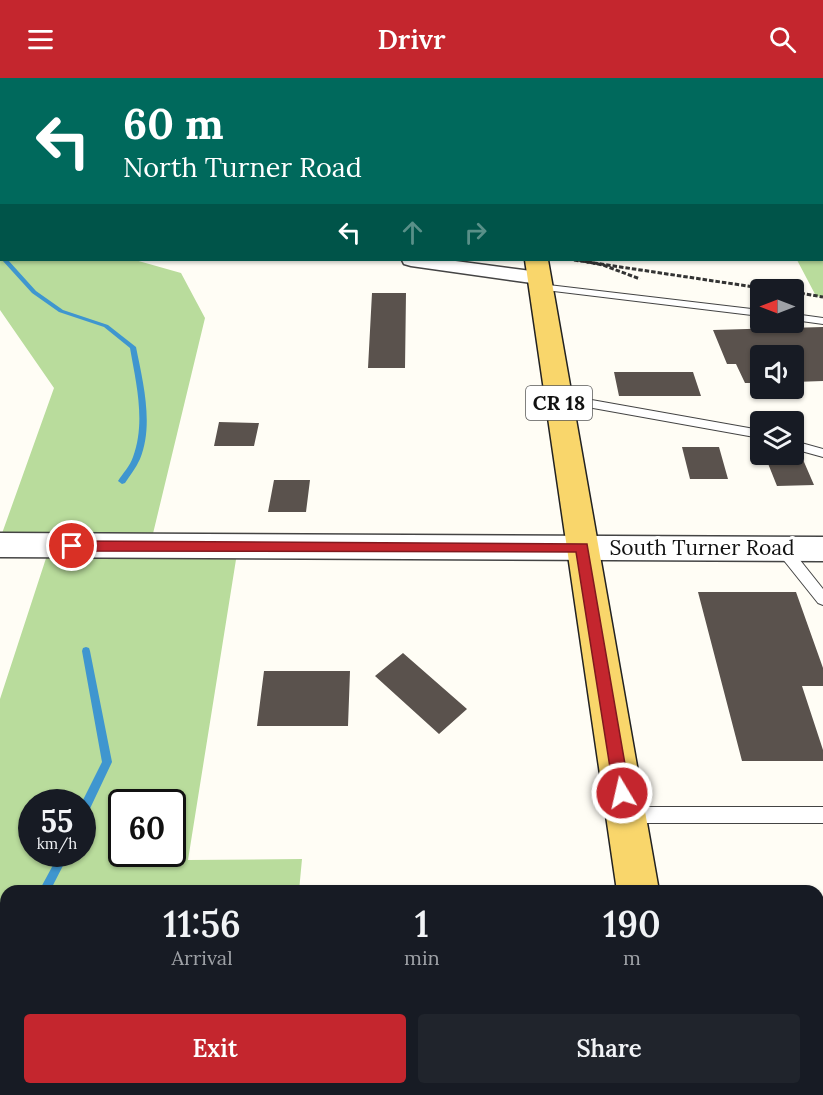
<!DOCTYPE html>
<html lang="en">
<head>
<meta charset="utf-8">
<style>
  :root { --surface:#171b24; --page:#20242c; --text:#f1f3f6; --muted:#9ea1a6; --accent:#c4262e }
  body { margin:0; font-family:Lora,serif; background:var(--page); color:var(--text); height:100vh; display:flex; flex-direction:column; font-size:22px; white-space:nowrap }
  * { box-sizing:border-box; margin:0 }
  p { font-size:20px; color:var(--muted) }
  .icon { flex:none; width:33px; height:33px; fill:none; stroke:currentColor; stroke-width:2; stroke-linecap:round; stroke-linejoin:round }
  .map { position:relative; flex:1; overflow:hidden }
  .drawer { position:absolute; left:0px; top:807px; width:824px; height:210px; display:flex; flex-direction:column; background:var(--surface); border-radius:18px 18px 0 0; box-shadow:0 2px 4px #0004 }
  .drawer>* { flex:none }
  .banner { position:absolute; left:0px; top:0px; width:824px; height:183px; box-shadow:0 2px 4px #0004; background:#00695c; color:#fff; overflow:hidden }
  .needle { width:39px; rotate:270deg }
  .controls { position:absolute; left:750px; top:201px; display:grid; gap:12px }
  .controls a { display:grid; place-items:center; width:54px; height:54px; border-radius:6px; background:var(--surface); box-shadow:0 2px 4px #0004; font-size:30px }
  .speed { position:absolute; left:18px; top:711px; display:flex; gap:12px; font-size:30px; font-weight:700; text-align:center }
  .speed>* { display:grid; place-content:center; width:78px; height:78px; border-radius:50%; background:var(--surface); box-shadow:0 2px 4px #0004; line-height:1 }
  .speed small { font-size:15px; font-weight:400 }
  .speed .limit { border:3px solid #111; border-radius:9px; background:#fff; color:#111 }
  .pin { position:absolute; display:grid; place-items:center; width:51px; height:51px; color:#fff; margin:-26px; border:3px solid #fff; border-radius:50%; box-shadow:0 2px 6px #0007 }
  .me { position:absolute; width:66px; margin:-33px; rotate:351deg; stroke-linejoin:round; filter:drop-shadow(0 0 4px #0008) }
  .turn { display:flex; align-items:center; gap:21px; height:126px; padding:0 24px; font-size:27px }
  .turn .icon { width:78px; height:78px; stroke-width:2.5 }
  .turn b { display:block; font-size:42px; line-height:51px }
  .lanes { display:flex; align-items:center; height:57px; padding:0 24px; background:#0003; justify-content:center; gap:30px; direction:ltr }
  .lanes .off { opacity:.35 }
  .eta { display:flex; justify-content:space-evenly; align-items:center; height:102px; text-align:center }
  .eta b { font-size:36px; font-weight:600; line-height:42px }
  .primary-button { display:flex; gap:12px; margin-top:auto; padding:12px 24px }
  .primary-button a { flex:1; height:69px; border-radius:6px; background:var(--accent); color:#fff; font-size:24px; font-weight:600; line-height:69px; text-align:center }
  .primary-button a+a { background:var(--page); color:var(--text) }
  header { display:flex; justify-content:space-between; align-items:center; height:78px; padding:0 24px; background:var(--accent); color:#fff; font-size:27px; font-weight:600 }
  .map>svg:first-child { display:block }
</style>
</head>
<body>
<header><svg class="icon" aria-label="menu" viewBox="0 0 24 24"><path d="M4 6h16M4 12h16M4 18h16"/></svg>Drivr<svg class="icon" aria-label="search" viewBox="0 0 24 24"><circle cx="10" cy="10" r="6"/><path d="M15 15l6 6"/></svg></header>
<div class="map">
<svg width="823" height="1017" viewBox="0 0 823 1017">
  <rect width="100%" height="100%" fill="#fffdf5"/>
  <path fill="#b9dc9c" fill-rule="evenodd" d="M0,0l67,1 -65,1v180h133l46,13 24,45 -55,228 88,1 -50,313 114,-1 -3,32h-293v198h277v6h-283v-396l50,-153 -50,-7 54,-151 -54,-78zM32,724h50v52h-50zM122,724h50v52h-50z
    M656,0h167v219l-7,-1 -19,-36h25v-180z"/>
  <g fill="none" stroke-linecap="round" stroke-linejoin="round">
    <path fill="#3f96cf" fill-rule="evenodd" d="M41,0h5l1,2h-5z
      M743,0h4v2h-4z
      M822,83l1,1v4l-1,-1z
      M2,138v5l-2,1v-5z
      M0,172l2,1v5l-2,-1z
      M2,182h6l28,31 27,19 45,15 28,22c7,35 18,78 4,112 -4,9 -10,16 -15,24l-3,1 -4,-3c5,-8 12,-15 15,-24 13,-35 3,-74 -3,-109l-26,-21 -45,-15 -27,-19z
      M86,569l3,1 1,3 22,111 -26,55 -4,2v-17l20,-40 -20,-111 1,-3z
      M59,776h10l-19,37h-11z
      M6,868c0,7 2,17 -6,21 0,-8 0,-18 6,-21z"/>
  </g>
  <path fill="#5a524d" d="M372,215h34l-1,75h-37z
    M823,249v54l-29,1v-26h-34v27h-15l-9,-19h-9l-14,-34z
    M614,294h79l8,24h-82z
    M219,344l40,1 -5,23h-40z
    M682,369h37l9,32h-38z
    M801,377l13,30 -37,1 -12,-30z
    M274,402h36l-4,32h-38z
    M698,514h98l27,76v18h-21l21,64v11h-81z
    M403,575l64,56 -28,25 -64,-58z
    M264,593h86l-2,55h-91z"/>
  <g fill="none" stroke-linecap="round" stroke-linejoin="round">
    <defs>
      <path id="service" d="M243,0h9l-10,2z
        M456,0h8v2h-8z
        M540,206l220,26v6l-223,-27v-4z
        M794,236l29,4v6l-29,-4z
        M558,316l202,36v8l-206,-37v-6z
        M794,363l29,8v8l-29,-8z
        M783,466l5,1 35,44v16l-5,-2 -40,-50 -2,-4z
        M628,729h195v16h-195l-6,-2 -2,-6 2,-6z"/>
      <path id="minor" d="M402,182h46l91,12 7,2 3,4 -3,4 -7,2 -128,-18 -7,-2z"/>
      <path id="tertiary" d="M0,455l823,4v24l-823,-4z"/>
      <path id="primary" d="M496,0h18v2h-18z
        M525,182h23l111,631h-42z
        M646,1011h48l1,6h-48z"/>
    </defs>
    <use href="#service" stroke="#444" stroke-width="2"/>
    <use href="#minor" stroke="#444" stroke-width="3"/>
    <use href="#tertiary" stroke="#444" stroke-width="3"/>
    <use href="#primary" stroke="#222" stroke-width="3"/>
    <path stroke="#333" stroke-width="3" stroke-dasharray="4.5 2" stroke-linecap="butt" d="M578,182l25,5 37,14
      M794,214l29,5"/>
    <use href="#service" fill="#fff" fill-rule="evenodd"/>
    <use href="#minor" fill="#fff" fill-rule="evenodd"/>
    <use href="#tertiary" fill="#fff" fill-rule="evenodd"/>
    <use href="#primary" fill="#f9d66b" fill-rule="evenodd"/>
    <path stroke="#333" stroke-width="3" stroke-dasharray="4.5 2" stroke-linecap="butt" d="M574,182l200,30"/>
  </g>
  <path fill="#c4262e" stroke="#7f191e" stroke-width="1.5" d="M72,463l515,3 43,249 -3,5 -5,2 -6,-2 -2,-5 -38,-241 -504,-1 -7,-5z"/>
  <g text-anchor="middle" stroke-width="6" stroke-linejoin="round" paint-order="stroke">
    <rect fill="#fff" stroke="#585858" stroke-width="1.5" x="526" y="308" width="66" height="34" rx="4.5"/>
    <g font-size="20" font-weight="bold" fill="#111">
      <text x="559" y="332">CR 18</text>
    </g>
    <g font-size="21" fill="#111" stroke="#fff">
      <text x="702" y="477">South Turner Road</text>
    </g>
  </g>
</svg>
<div class="controls">
<a><svg class="needle" viewBox="-14 -14 28 28"><path d="M0-13l5 13h-10z" fill="#e53935"/><path d="M0 13l5-13h-10z" fill="#9ea1a6"/></svg></a>
<a><svg class="icon" aria-label="sound" viewBox="0 0 24 24"><path d="M4 9h4l5-4v14l-5-4H4zM17 9q2 3 0 6"/></svg></a>
<a><svg class="icon" aria-label="layers" viewBox="0 0 24 24"><path d="M12 4l9 5-9 5-9-5zM3 14l9 5 9-5"/></svg></a>
</div>
<div class="speed"><div>55<small>km/h</small></div><div class="limit">60</div></div>
<div class="pin" style="left:72px;top:468px;background:#d93025"><svg class="icon" aria-label="arrive" viewBox="0 0 24 24"><path d="M6 21V4h12l-3 4 3 4H6"/></svg></div>
<svg class="me" style="left:622px;top:715px" viewBox="-20 -20 40 40"><circle r="17" fill="#c4262e" stroke="#fff" stroke-width="3"/><path d="M0-11L8 9 0 5-8 9z" fill="#fff"/></svg>
<div class="banner">
<div class="turn"><svg class="icon" aria-label="left" viewBox="0 0 24 24"><path d="M17 20v-9H6M10 6l-5 5 5 5"/></svg><div><b>60 m</b>North Turner Road</div></div>
<div class="lanes"><svg class="icon" aria-label="left" viewBox="0 0 24 24"><path d="M17 20v-9H6M10 6l-5 5 5 5"/></svg><svg class="icon off" aria-label="ahead" viewBox="0 0 24 24"><path d="M12 20V5M6 11l6-6 6 6"/></svg><svg class="icon off" aria-label="right" viewBox="0 0 24 24"><path d="M7 20v-9h11M14 6l5 5-5 5"/></svg></div>
</div>
<section class="drawer">
<div class="eta">
<div><b>11:56</b><p>Arrival</p></div>
<div><b>1</b><p>min</p></div>
<div><b>190</b><p>m</p></div>
</div>
<div class="primary-button"><a>Exit</a><a>Share</a></div>
</section>
</div>
</body>
</html>
